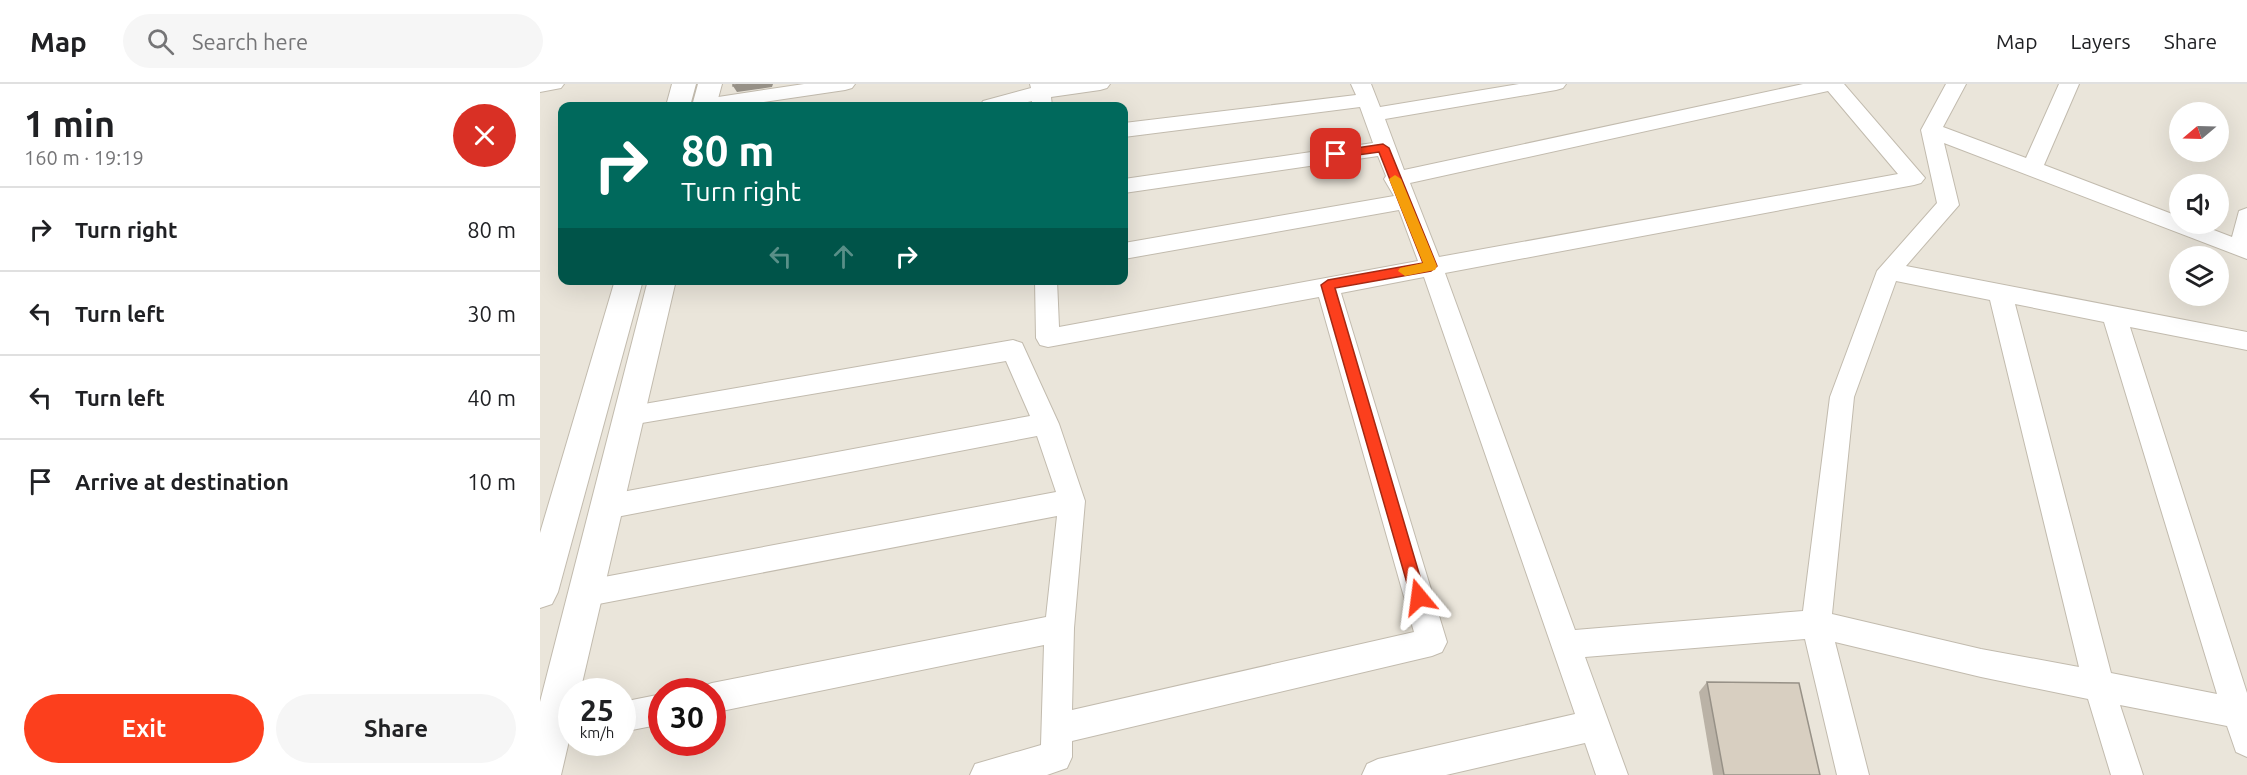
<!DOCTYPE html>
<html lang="en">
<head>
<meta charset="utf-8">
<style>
  :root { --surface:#fff; --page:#f6f6f6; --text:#202124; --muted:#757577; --line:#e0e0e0; --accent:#fc3f1d }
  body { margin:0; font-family:Ubuntu,sans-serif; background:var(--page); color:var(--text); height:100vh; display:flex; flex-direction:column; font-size:22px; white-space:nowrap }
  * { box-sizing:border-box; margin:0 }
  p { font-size:20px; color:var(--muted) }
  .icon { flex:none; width:33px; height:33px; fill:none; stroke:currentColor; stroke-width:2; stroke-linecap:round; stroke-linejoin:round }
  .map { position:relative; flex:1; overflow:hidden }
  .panel { display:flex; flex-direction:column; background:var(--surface); width:540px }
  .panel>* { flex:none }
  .banner { position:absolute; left:18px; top:18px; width:570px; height:183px; border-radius:12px; box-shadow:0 6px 24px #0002; background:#00695c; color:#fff; overflow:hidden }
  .needle { width:39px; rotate:251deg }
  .fabs { position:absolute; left:1629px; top:18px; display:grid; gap:12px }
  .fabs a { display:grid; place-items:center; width:60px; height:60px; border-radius:50%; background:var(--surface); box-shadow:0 6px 24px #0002; font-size:30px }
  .speed { position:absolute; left:18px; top:594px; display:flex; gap:12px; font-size:30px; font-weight:700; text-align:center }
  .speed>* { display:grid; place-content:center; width:78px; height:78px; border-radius:50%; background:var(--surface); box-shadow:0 6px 24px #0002; line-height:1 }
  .speed small { font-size:15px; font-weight:400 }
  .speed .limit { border:9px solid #d22; background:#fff; color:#111 }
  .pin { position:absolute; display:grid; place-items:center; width:51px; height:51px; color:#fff; margin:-26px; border-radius:12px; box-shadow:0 3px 9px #0006 }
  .me { position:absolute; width:66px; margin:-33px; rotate:344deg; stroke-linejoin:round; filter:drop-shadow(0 0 4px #0008) }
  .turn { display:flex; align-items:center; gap:21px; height:126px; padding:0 24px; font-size:27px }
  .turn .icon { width:78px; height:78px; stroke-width:2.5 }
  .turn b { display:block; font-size:42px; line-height:51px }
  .lanes { display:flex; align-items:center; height:57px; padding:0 24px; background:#0003; justify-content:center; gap:30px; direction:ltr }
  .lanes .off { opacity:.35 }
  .round { display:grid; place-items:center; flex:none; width:63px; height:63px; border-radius:32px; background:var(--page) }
  .overview { display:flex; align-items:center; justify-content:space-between; height:102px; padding:0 24px }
  h1 { font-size:36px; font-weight:700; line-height:45px }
  .cta { display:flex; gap:12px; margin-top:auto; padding:12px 24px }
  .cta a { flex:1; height:69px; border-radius:36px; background:var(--accent); color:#fff; font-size:24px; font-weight:700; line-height:69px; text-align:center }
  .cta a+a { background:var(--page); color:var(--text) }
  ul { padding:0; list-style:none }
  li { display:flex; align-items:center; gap:18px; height:84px; padding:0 24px; border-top:2px solid var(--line) }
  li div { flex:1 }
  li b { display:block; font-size:22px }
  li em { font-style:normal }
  header { display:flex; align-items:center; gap:36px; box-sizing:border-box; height:84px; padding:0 30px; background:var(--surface); border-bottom:2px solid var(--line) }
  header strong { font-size:28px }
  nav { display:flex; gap:33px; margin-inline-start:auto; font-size:21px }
  .search { width:420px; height:54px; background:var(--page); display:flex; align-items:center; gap:15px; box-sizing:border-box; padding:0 21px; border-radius:33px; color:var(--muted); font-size:22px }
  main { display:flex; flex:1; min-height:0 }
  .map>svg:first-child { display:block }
</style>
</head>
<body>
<header>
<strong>Map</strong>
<div class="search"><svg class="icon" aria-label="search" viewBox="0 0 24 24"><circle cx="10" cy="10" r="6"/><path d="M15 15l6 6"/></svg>Search here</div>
<nav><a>Map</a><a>Layers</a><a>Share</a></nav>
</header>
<main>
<section class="panel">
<div class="overview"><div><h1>1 min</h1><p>160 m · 19:19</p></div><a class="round" style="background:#d93025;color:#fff"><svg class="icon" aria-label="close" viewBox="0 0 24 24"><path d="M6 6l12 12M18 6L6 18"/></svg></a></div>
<ul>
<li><svg class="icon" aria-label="right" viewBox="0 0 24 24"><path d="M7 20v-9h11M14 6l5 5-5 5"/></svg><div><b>Turn right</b></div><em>80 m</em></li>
<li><svg class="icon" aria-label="left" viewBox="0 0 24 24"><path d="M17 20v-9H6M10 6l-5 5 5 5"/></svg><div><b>Turn left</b></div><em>30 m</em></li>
<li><svg class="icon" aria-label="left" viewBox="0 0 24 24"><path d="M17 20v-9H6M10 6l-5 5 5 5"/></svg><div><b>Turn left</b></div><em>40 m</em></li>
<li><svg class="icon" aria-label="arrive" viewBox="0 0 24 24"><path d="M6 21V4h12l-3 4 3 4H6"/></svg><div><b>Arrive at destination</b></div><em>10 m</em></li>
</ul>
<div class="cta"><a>Exit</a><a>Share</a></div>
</section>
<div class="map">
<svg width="1707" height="691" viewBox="0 0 1707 691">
  <rect width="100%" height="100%" fill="#f6f3ec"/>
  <path fill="#eae5da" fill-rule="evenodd" d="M0,0h1707v691h-1707zM22,22h562v174h-562zM1640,28h38v40h-38zM1640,100h38v40h-38zM1640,172h38v40h-38zM32,608h50v50h-50zM122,608h50v50h-50z"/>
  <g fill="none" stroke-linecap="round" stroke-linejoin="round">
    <defs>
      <path id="minor" d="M0,0h24l-3,4 -21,4z
        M264,0h51l-3,4 -7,2 -108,16 -42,-1 3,-5 7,-1z
        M490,0h80l-3,4 -7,2 -49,7 1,9h-20v-5l-21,5h-31l3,-5 48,-13z
        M811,0h20l9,23 139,-23h47l-3,4 -7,2 -171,29 19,51 399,-86h41l81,94 -4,5 -7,2 -469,88 130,357 228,-19 27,-214 47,-126 60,-68 -16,-73 25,-46h20l-23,43 83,31 33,-74h20l-35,81 136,52v7h18l34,13 7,-26 8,-3v51l-303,-116 15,62 -53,61 341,66v18l-117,-23 117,366v64l-11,-5 -9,-26 -107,-21 23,70h-32l-23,-76 -107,-22 -146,-35 34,133h-32l-32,-136 -220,18 43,118h-32l-11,-32 -139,32h-84l5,-11 11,-5 197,-45 -151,-437 -83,16 106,349 -5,10 -10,4 -360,85v16l-5,11 -20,7h-77l5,-11 66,-19 3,-100 -332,68v-21h-12l1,-5 11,-4 334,-66 11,-101 -469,90 -10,-4 -4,-9 4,-9 10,-4 468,-88 -19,-56 -431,83 -10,-4 -3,-8 3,-8 10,-4 424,-79 -24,-55 -376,64 -9,-3 -4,-7 4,-7 392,-68 9,3 37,81 26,77 -11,127 -2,82 342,-78 -95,-335 -271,50 -8,-2 -4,-7 -1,-58h22l2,47 359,-66 -19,-51 -275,49v-16l270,-47 -10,-17 2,-3 -8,-20 -254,37v-14l249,-36 -13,-36 -236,30v-14l232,-28zM1288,7l70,83 -459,83 -29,-74zM1356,197l94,19 89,367 -98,-18 -149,-35 22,-217zM1475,220l89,18 113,372 -106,-21z
        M122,610v30l-40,8v-30z"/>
      <path id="tertiary" d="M132,0h24l-6,22h-24z
        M158,0h24l-6,22h-24z
        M75,196h28l-85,312 -6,12 -12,4v-75z
        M108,196h28l-96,412h-8v36l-11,47h-21v-73z"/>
    </defs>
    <use href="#minor" stroke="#c2bbae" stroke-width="2"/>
    <use href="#tertiary" stroke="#c2bbae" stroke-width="2"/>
    <use href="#minor" fill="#fff" fill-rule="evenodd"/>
    <use href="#tertiary" fill="#fff" fill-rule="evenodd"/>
  </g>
  <path fill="#bab2a6" d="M1167,598l113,93h-107l-14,-83z"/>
  <path fill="#979187" d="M207,0h26l-1,3 -35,5 -4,-6z"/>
  <path fill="#d8cfc1" stroke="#979187" stroke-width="1.5" d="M193,0h14l-14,2z
    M1167,598l92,1 21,92h-96z"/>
  <path fill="#fc3f1d" stroke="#a42913" stroke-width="1.5" d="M843,60l6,4 48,118 -6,5 -96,17 91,309 -2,5 -5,2 -6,-2 -2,-5 -90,-312 7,-5 95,-17 -44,-111 -43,6 -6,-4 6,-3z"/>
  <path fill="#f59e0b" d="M855,91l6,4 36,87 -2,4 -30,6 -7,-5 2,-3 23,-5 -34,-84z"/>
</svg>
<div class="fabs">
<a><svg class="needle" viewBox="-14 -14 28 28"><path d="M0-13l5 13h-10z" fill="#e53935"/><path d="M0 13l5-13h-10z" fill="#757577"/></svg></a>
<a><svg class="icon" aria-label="sound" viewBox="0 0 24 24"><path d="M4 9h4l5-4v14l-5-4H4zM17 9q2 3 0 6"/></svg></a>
<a><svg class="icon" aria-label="layers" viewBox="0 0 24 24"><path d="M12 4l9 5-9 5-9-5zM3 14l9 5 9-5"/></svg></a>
</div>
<div class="speed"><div>25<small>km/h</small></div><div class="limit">30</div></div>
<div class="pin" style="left:796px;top:70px;background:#d93025"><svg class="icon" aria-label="arrive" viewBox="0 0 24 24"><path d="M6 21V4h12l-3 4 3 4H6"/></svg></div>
<svg class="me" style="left:879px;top:513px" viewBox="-20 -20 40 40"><path d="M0-17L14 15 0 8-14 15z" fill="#fc3f1d" stroke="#fff" stroke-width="4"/></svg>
<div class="banner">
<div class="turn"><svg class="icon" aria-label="right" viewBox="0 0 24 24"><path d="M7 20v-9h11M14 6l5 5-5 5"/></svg><div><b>80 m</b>Turn right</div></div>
<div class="lanes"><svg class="icon off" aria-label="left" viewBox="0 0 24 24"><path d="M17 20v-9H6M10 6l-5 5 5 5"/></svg><svg class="icon off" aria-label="ahead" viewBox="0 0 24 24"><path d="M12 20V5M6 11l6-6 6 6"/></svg><svg class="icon" aria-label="right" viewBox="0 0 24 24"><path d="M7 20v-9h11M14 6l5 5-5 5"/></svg></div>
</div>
</div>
</main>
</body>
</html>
